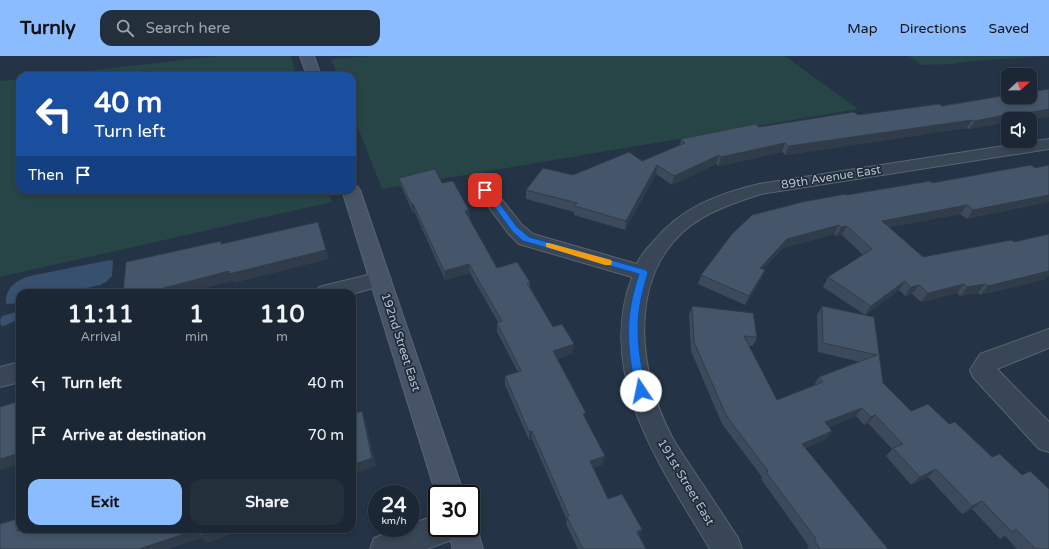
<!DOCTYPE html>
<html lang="en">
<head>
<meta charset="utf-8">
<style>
  :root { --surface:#1b2734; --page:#242f3c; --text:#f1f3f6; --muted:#a0a5ac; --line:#39444f; --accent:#8bbcff }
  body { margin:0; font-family:"Varela Round",sans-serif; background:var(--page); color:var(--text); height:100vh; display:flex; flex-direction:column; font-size:15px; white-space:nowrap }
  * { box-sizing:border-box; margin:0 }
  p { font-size:13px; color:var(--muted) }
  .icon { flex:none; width:22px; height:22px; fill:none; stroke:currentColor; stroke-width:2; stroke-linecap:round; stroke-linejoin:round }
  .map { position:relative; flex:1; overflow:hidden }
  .side { position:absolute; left:16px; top:233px; width:340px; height:244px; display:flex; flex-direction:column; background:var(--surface); border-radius:12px; box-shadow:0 2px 6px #0003,0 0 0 1px var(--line) }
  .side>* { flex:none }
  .top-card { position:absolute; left:16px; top:16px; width:340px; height:122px; border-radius:12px; box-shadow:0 2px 6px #0003,0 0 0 1px var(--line); background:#1a4fa0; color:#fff; overflow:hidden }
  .needle { width:26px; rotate:68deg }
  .fabs { position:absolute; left:1001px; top:12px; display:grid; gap:8px }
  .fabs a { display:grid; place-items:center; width:36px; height:36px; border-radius:8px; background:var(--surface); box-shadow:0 2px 6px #0003,0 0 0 1px var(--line); font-size:20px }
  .speed { position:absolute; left:368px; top:429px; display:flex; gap:8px; font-size:20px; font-weight:700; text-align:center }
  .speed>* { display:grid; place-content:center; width:52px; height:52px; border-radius:50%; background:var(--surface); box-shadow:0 2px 6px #0003,0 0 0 1px var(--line); line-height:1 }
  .speed small { font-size:10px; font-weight:400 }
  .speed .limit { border:2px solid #111; border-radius:6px; background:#fff; color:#111 }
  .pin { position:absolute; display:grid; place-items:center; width:34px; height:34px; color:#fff; margin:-17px; border-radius:8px; box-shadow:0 2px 6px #0006 }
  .me { position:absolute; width:44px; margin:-22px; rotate:349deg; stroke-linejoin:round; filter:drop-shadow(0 0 3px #0008) }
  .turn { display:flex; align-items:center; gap:14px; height:84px; padding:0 12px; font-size:18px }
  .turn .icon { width:52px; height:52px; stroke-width:2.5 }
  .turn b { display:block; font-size:28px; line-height:34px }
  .then { display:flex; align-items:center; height:38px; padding:0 12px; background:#0003; gap:8px; font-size:15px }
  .eta { display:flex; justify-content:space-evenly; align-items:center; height:68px; text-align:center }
  .eta b { font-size:24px; font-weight:700; line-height:28px }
  .cta { display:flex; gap:8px; margin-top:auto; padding:8px 12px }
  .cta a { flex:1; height:46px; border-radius:12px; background:var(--accent); color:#111; font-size:16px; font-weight:700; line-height:46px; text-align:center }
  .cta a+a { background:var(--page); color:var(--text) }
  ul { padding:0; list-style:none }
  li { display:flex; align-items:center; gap:12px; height:52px; padding:0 12px }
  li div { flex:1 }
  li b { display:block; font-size:15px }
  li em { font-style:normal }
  header { display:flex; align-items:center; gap:24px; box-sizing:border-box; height:56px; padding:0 20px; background:var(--accent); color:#111 }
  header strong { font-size:19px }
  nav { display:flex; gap:22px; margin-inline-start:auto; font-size:14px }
  .search { width:280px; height:36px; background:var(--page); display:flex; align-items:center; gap:10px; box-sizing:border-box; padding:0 14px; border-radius:12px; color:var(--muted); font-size:15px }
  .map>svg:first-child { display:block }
</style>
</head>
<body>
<header>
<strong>Turnly</strong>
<div class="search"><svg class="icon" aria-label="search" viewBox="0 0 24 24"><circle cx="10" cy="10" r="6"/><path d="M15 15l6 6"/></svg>Search here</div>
<nav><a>Map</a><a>Directions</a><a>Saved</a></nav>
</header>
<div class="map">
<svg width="1049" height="493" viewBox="0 0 1049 493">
  <rect width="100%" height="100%" fill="#243446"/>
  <path fill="#274446" d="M216,0h75l5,20h-251z
    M368,0h417l73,53 -476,80 -30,-77v-36h-14l-7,-17z
    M909,0h139l-76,5 -19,3 -31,1z
    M20,23v111h309l3,12 -332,75v-196z"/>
  <path fill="#37506e" d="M110,204l3,1 -1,15 -6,6 -6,3 -36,8h-44v10l-14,1c-1,-16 10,-24 24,-28z
    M20,255v7l-16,8h-3l-1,-6 2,-4z"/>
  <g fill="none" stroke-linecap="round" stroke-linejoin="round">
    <defs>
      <path id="street" d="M1049,83v10l-288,45c-24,8 -50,16 -71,32 -64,50 -52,146 -18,211 6,11 14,22 21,33 15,22 30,45 45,68l4,11h-32c-49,-82 -115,-173 -78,-272l-113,-33 -11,-11 -32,-43 3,-4 6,-1 6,1 31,39 11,9 104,30c3,-9 10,-15 16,-22 28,-34 64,-48 106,-58z
        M380,216l7,2 4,5 -4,5 -35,10 -36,-1 3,-6z
        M1049,273v19l-52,21 52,53v30l-10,-3 -66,-72 -3,-7 10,-16z
        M20,306v20l-20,5v-20z
        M437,459v13h21l-4,11 -27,10h-57l4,-11 27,-10h10v-4z"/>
      <path id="secondary" d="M300,0h14l7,20h-14z
        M352,129l5,1 3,4 104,304h-27v3l-1,-3 -94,-304h10z
        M471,461l6,11 6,21h-30l-6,-21h24z"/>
    </defs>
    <use href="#street" stroke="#586472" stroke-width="2"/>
    <use href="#secondary" stroke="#586472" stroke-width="2"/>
    <use href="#street" fill="#394655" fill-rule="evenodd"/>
    <use href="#secondary" fill="#475468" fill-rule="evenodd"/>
  </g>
  <path fill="#3c4a5b" d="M1008,39l22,24h-22v5h-2l-3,-1 -34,6 -2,-1 -182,27 -3,-3 -64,14 -2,-2 -44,21 -16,-11 -31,56 -51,-15v-3l-48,-13v-9l47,-15 69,-14 38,-16 1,-6 78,-12 183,-21z
    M1031,109l-64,54 -7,-5 -71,13 34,30 91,-15 35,-8v42l-3,1 -3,3 -63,15 -2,-2 -18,3 -3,-3 -36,9 -9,-8 -7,2 -6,-6 -34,25 -42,-28 5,-10 35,-22 -21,-20 -6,1 -2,-2 -51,14 -20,21 2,1 -4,9 -16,26 -47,-21 3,-9 146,-80 85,-12z
    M399,122l43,5 27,27 1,9 27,49 33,14v5l23,40 20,26 -16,6 28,59 18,46 -10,4 15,31 32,38 6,12h-68l-12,-25 1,-4 -35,-81 -3,1 -24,-55v-9l13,-4 -21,-40v-9l1,-1 -28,-49 -25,7 -30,-67h-2l-12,-27z
    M692,250l65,31 -4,9h-4l28,54 37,-15 5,-8 41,-15 -42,-10 -1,-37 5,-9 52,11 9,66 166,166h-32l-12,-13 -5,3 -28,-30 -10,5 -34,-37 -17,8 -25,-29 6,-7 -24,-26 -4,2 -8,-9 -27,11 3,4 -6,8 -21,9 83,101h-80l-1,-2 2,-1 -48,-67 1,-2 -40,-53 -31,-73 -2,-36z"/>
  <path fill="#313c4a" d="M1049,53v8l-19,3v-1h-20l2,-3z
    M1009,58l-6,9 -34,6 6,-8z
    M972,64l-5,8 -182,27 4,-9z
    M785,87l-3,9 -64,14 3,-9z
    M719,99l-3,9 -44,21 2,-9z
    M657,109l-1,9 -31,56 1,-9z
    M1049,139v7l-82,17 6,-9z
    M411,148h2l2,9h-2z
    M967,149l-7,9 -83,16 5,-9z
    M469,154l1,9 -5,-8z
    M318,166l11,37 -95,24 -1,-2 -47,12h-41z
    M839,169l-5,9 -51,14 -27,29 4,-9 27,-29z
    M847,170l-5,9 -6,1 5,-9z
    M469,208l1,9 -25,7 -1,-9z
    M1049,213v7l-3,1 -3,3 -63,15 8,-9z
    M765,214l-4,9 -16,26 4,-9z
    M905,225l-6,9 -34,25 6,-9z
    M964,228l-7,9 -36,9 7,-9z
    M985,228l-7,9 -18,3 7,-9z
    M919,229l-7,9 -7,2 6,-9z
    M574,288l-1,9 -20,7v-9z
    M352,291l6,25 -6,2z
    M862,352l-6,8 -37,15 6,-9z
    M362,355l3,8 11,47 -24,8v-9z
    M875,359l-7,8 -4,2 7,-8z
    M532,375v8l-3,1v-8z
    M832,375l-6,8 -30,13 6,-8z
    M20,397v11l-20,6v-11z
    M605,400l-2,8 -15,5 2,-8z
    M936,413l-8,8 -17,8 9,-8z
    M982,445l-10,8 -10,5 10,-8z
    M20,463v10h11l-14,2z
    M199,473h47l-39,14 -6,-5 -33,11h-29z
    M642,473l-2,8 -3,-5z"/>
  <path fill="#46566a" stroke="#313c4a" d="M1049,33v20l-37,7 -3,-2 -34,7 -3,-1 -183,26 -4,-3 -64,14 -2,-2 -45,21 -17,-11 -31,56 -51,-15 2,-3 -51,-13 17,-22 30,7 56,-23 13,9 43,-18 -4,-4 74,-15 4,3 95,-15 4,3 81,-11 3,2 66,-11v2h22v-5z
    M1031,109l4,3 14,-3v30l-76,15 -6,-5 -85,16 41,36 88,-17 3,2 35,-8v37l-61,15 -3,-2 -18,3 -3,-3 -36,9 -9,-8 -8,2 -6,-6 -34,25 -43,-29 44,-28 -25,-23 -6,1 -2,-2 -52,14 -27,29 5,2 -16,26 -48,-21 31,-41 20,-19 50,-13 44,-8 1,1 83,-14 2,2z
    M435,113l7,14 11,-2 16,29 -4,1 32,57 20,-6 13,20 -3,1 26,44 9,-3 12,20 -21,7 33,62 -3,1 22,42 -15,5 18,38 14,-5 20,35 -5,3 9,17h-63l-16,-32 2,-1 -37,-85 -3,1 -24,-56 16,-5 -24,-48 5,-2 -33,-57 -25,7 -31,-67h-2l-12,-26z
    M318,166l8,28 -97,24v-3l-84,22h-22l3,-31 95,-21v3z
    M692,250l61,7 4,24 -13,-1 33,64 46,-18 -4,-5 58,-22 -54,-12 -1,-37 52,11 9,66 28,28 17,-7 21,20 6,-2 37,35 8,-3 22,21 8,-4 19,18v60h-13l-20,-20 -4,3 -30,-31 -10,5 -36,-37 -16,8 -27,-29 10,-4 -28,-29 -4,2 -9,-9 -37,14 7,9 -30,13 86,105h-68l-6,-9 2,-1 -50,-67 2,-1 -42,-56 -32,-73z
    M352,296l3,11 -3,1z
    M20,345v52l-20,6v-52z
    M362,355l10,47 -20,7v-51z
    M20,462l-3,13 6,-2h176l-60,20h-139v-25z
    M199,473h19l-19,7z"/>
  <path fill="#1a73e8" stroke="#114b97" d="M485,131l3,1 29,39 12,10 117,33 2,3c-15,47 -11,70 -2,118l-1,3 -4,2 -5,-5c-9,-45 -12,-72 3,-117l-116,-33 -11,-10 -29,-40 -2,-1z"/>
  <path fill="#f59e0b" d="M546,187h3l62,17 1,2 -1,3h-6l-59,-18z"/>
  <g text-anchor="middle" stroke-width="3.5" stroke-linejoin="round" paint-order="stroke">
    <g font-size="12" fill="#b7c1ce" stroke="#1e2b3a">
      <text transform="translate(831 121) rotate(-9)" y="4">89th Avenue East</text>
      <text transform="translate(401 286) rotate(72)" y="4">192nd Street East</text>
      <text transform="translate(686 426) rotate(59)" y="4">191st Street East</text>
    </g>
  </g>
</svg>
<div class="fabs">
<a><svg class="needle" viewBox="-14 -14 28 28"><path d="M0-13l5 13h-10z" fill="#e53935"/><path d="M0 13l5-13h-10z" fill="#a0a5ac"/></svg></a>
<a><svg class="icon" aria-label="sound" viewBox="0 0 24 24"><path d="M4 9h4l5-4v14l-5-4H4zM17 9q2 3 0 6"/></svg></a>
</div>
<div class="speed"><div>24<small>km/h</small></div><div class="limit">30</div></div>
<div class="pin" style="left:485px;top:134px;background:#d93025"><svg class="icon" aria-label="arrive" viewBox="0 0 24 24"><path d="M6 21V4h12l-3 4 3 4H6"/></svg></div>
<svg class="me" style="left:641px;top:335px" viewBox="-20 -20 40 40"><circle r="19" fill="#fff"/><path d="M0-13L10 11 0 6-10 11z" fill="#1a73e8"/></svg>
<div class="top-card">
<div class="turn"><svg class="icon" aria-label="left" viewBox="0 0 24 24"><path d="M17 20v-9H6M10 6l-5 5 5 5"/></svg><div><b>40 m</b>Turn left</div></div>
<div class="then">Then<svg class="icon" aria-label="arrive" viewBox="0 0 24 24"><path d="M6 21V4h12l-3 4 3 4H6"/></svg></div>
</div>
<section class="side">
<div class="eta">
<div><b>11:11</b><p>Arrival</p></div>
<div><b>1</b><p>min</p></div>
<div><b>110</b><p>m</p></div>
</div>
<ul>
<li><svg class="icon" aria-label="left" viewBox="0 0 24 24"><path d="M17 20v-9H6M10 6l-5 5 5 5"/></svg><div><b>Turn left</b></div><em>40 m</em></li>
<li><svg class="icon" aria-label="arrive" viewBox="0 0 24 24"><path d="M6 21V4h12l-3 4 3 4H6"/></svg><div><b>Arrive at destination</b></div><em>70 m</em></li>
</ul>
<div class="cta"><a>Exit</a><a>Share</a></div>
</section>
</div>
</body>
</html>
